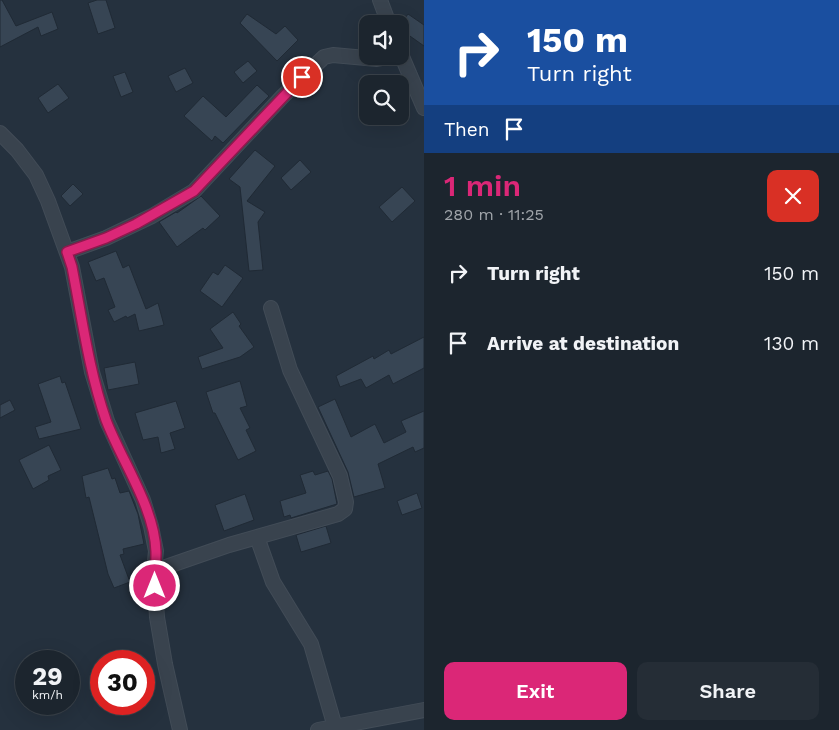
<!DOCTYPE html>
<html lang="en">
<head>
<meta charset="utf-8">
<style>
  :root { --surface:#1c252e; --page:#252d36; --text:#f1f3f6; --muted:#a0a5aa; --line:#3a424a; --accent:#db2777 }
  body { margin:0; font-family:"Work Sans",sans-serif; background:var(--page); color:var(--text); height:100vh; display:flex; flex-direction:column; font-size:19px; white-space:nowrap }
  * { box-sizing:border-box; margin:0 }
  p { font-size:16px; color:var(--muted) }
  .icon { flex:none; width:28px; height:28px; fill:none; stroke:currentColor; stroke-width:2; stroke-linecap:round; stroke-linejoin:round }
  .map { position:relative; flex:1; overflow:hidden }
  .panel { display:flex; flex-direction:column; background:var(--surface); width:415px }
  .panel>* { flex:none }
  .banner { background:#1a4fa0; color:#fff; overflow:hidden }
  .fabs { position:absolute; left:359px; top:15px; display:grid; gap:10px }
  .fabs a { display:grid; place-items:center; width:50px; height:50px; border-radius:10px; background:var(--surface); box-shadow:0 5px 20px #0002,0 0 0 1px var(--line); font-size:25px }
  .speed { position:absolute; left:15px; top:650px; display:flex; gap:10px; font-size:25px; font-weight:700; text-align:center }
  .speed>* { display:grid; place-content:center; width:65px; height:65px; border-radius:50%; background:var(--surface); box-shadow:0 5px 20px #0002,0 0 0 1px var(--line); line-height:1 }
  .speed small { font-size:12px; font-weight:400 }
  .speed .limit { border:8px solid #d22; background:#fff; color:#111 }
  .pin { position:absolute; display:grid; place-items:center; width:42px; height:42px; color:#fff; margin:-21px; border:2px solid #fff; border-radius:50%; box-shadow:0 1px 5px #0007 }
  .me { position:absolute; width:55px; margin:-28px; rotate:0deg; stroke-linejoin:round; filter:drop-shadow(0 0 4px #0008) }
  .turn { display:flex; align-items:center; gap:18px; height:105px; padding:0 20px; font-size:22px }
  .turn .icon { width:65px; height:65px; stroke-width:2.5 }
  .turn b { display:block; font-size:35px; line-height:42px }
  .then { display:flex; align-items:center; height:48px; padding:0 20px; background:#0003; gap:10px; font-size:19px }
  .round { display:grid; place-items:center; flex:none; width:52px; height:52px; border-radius:10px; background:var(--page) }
  .overview { display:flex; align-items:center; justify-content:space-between; height:85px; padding:0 20px }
  h1 { font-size:30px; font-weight:600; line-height:38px; color:var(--accent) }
  .cta { display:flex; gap:10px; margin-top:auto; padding:10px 20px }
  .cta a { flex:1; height:58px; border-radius:10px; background:var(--accent); color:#fff; font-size:20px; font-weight:600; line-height:58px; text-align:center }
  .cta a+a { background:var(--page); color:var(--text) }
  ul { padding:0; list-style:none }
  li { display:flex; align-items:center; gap:15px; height:70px; padding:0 20px }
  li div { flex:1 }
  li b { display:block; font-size:19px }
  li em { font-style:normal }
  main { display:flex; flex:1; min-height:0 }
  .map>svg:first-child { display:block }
</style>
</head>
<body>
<main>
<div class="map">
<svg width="424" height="730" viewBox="0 0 424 730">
  <rect width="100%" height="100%" fill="#25313e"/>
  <path fill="#374554" stroke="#202a35" d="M0,0h2l14,26 36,-14 6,17 -17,7 -3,-9 -38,20z
    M97,0h9l9,28 -17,6 -10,-31z
    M247,14l29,20 9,-8 13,14 -21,21 -37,-38z
    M408,14l16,11v21l-24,-17v-4z
    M248,61l9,10 -14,12 -9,-11z
    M185,68l8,15 -17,9 -8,-16z
    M125,72l8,20 -12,5 -8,-21z
    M58,84l11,14 -21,15 -10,-15z
    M257,85l12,11 -46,47 -8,-7 -3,5 -28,-25 19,-20 23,21z
    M255,150l20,16 -28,35 18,11 -7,10 5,48 -14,1 -9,-84 -11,-8z
    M300,160l11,12 -20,18 -10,-12z
    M73,184l10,10 -13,12 -9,-10z
    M402,187l13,14 -23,21 -13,-15z
    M201,196l19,20 -15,14 -2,-2 -26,19 -18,-25 17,-10 1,1z
    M116,251l7,17 6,-3 17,44 12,-6 6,22 -25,6 -4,-17 -8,4 -1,-2 -12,6 -6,-12 7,-3 -11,-29 -8,3 -8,-19z
    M225,265l18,13 -21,29 -22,-16 13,-19 5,3z
    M233,312l8,12 -2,2 15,21 -14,10 -38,12 -4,-12 25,-9 -13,-19z
    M424,337v31l-31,16 -4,-9 -23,13 -5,-9 -21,8 -4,-11 37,-20 1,3 15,-9 2,4z
    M135,362l4,22 -31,6 -4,-22z
    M60,376l2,7 3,-1 16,47 -42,10 -4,-12 16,-5 -13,-38z
    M240,381l7,25 -7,2 10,20 -4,2 10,21 -18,9 -23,-47h-2l-7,-21z
    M335,399l16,38 24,-13 9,19 22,-11 -5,-11 23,-10v37l-9,4 -2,-5 -35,17 7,24 -31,9 -6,-25 -30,-65z
    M10,400l5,10 -15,8v-13z
    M176,401l9,27 -15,5 5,16 -14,4 -3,-16 -15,3 -8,-27z
    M49,445l12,25 -13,6 1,4 -16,9 -14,-29z
    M108,468l4,11 3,-1 5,15 9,-2 9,23 6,30 -21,5 1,5 -4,1 10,27 -16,6 -6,-14 -19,-77 -3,1 -4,-22z
    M313,471l2,4 13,-4 4,8 5,25 -46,14 -1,-3 -6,2 -4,-16 26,-8 -6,-18z
    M417,493l5,15 -20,7 -5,-14z
    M245,494l9,26 -30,11 -9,-26z
    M326,526l5,17 -30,9 -5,-17z"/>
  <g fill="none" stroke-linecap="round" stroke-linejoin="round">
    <defs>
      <path id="street" d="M380,0l9,24
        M400,52l24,56
        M0,133l17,17 19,25 12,26 24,66 20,105 15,49 36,79 8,26 5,25 -2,20 3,46 8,47 15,66
        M67,252l39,-14 46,-22 42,-25 89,-95 41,-39 9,-2 44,4 16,-3
        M257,537l16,45 38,62 24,83
        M154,571l75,-26 109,-31 7,-5 1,-7 -6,-26 -50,-106 -19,-62
        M318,730l106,-20"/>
    </defs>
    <use href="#street" stroke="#424c57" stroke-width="16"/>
    <use href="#street" stroke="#39434e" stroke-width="14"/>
  </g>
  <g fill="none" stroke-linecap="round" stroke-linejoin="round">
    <defs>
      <path id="route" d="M155,586c0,-11 1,-23 1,-34 -1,-44 -35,-92 -50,-132 -17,-49 -24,-102 -34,-153l-5,-15 39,-14 30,-14 58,-33 108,-114"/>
    </defs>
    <use href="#route" stroke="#8e194d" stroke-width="12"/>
    <use href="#route" stroke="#db2777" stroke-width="9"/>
  </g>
</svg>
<div class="fabs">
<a><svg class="icon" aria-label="sound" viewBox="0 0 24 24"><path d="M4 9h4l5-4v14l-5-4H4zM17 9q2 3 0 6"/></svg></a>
<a><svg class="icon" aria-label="search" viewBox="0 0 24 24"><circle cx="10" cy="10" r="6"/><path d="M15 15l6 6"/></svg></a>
</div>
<div class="speed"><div>29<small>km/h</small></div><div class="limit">30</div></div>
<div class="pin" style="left:302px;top:77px;background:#d93025"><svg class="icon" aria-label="arrive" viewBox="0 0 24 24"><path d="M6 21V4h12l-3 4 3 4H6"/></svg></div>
<svg class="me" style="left:155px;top:586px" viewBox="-20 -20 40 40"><circle r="17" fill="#db2777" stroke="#fff" stroke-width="3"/><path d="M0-11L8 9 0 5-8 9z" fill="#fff"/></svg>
</div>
<section class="panel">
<div class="banner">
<div class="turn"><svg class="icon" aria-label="right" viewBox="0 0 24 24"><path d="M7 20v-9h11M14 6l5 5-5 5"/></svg><div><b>150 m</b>Turn right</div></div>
<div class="then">Then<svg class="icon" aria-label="arrive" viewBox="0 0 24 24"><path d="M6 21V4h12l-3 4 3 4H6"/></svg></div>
</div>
<div class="overview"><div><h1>1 min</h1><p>280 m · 11:25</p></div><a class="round" style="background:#d93025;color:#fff"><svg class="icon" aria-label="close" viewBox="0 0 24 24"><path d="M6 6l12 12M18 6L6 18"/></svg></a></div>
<ul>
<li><svg class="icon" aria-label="right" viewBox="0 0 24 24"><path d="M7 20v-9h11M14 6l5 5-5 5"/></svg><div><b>Turn right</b></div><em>150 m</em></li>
<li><svg class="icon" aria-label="arrive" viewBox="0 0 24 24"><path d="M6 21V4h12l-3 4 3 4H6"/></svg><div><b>Arrive at destination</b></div><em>130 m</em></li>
</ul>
<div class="cta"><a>Exit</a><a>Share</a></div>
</section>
</main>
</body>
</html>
